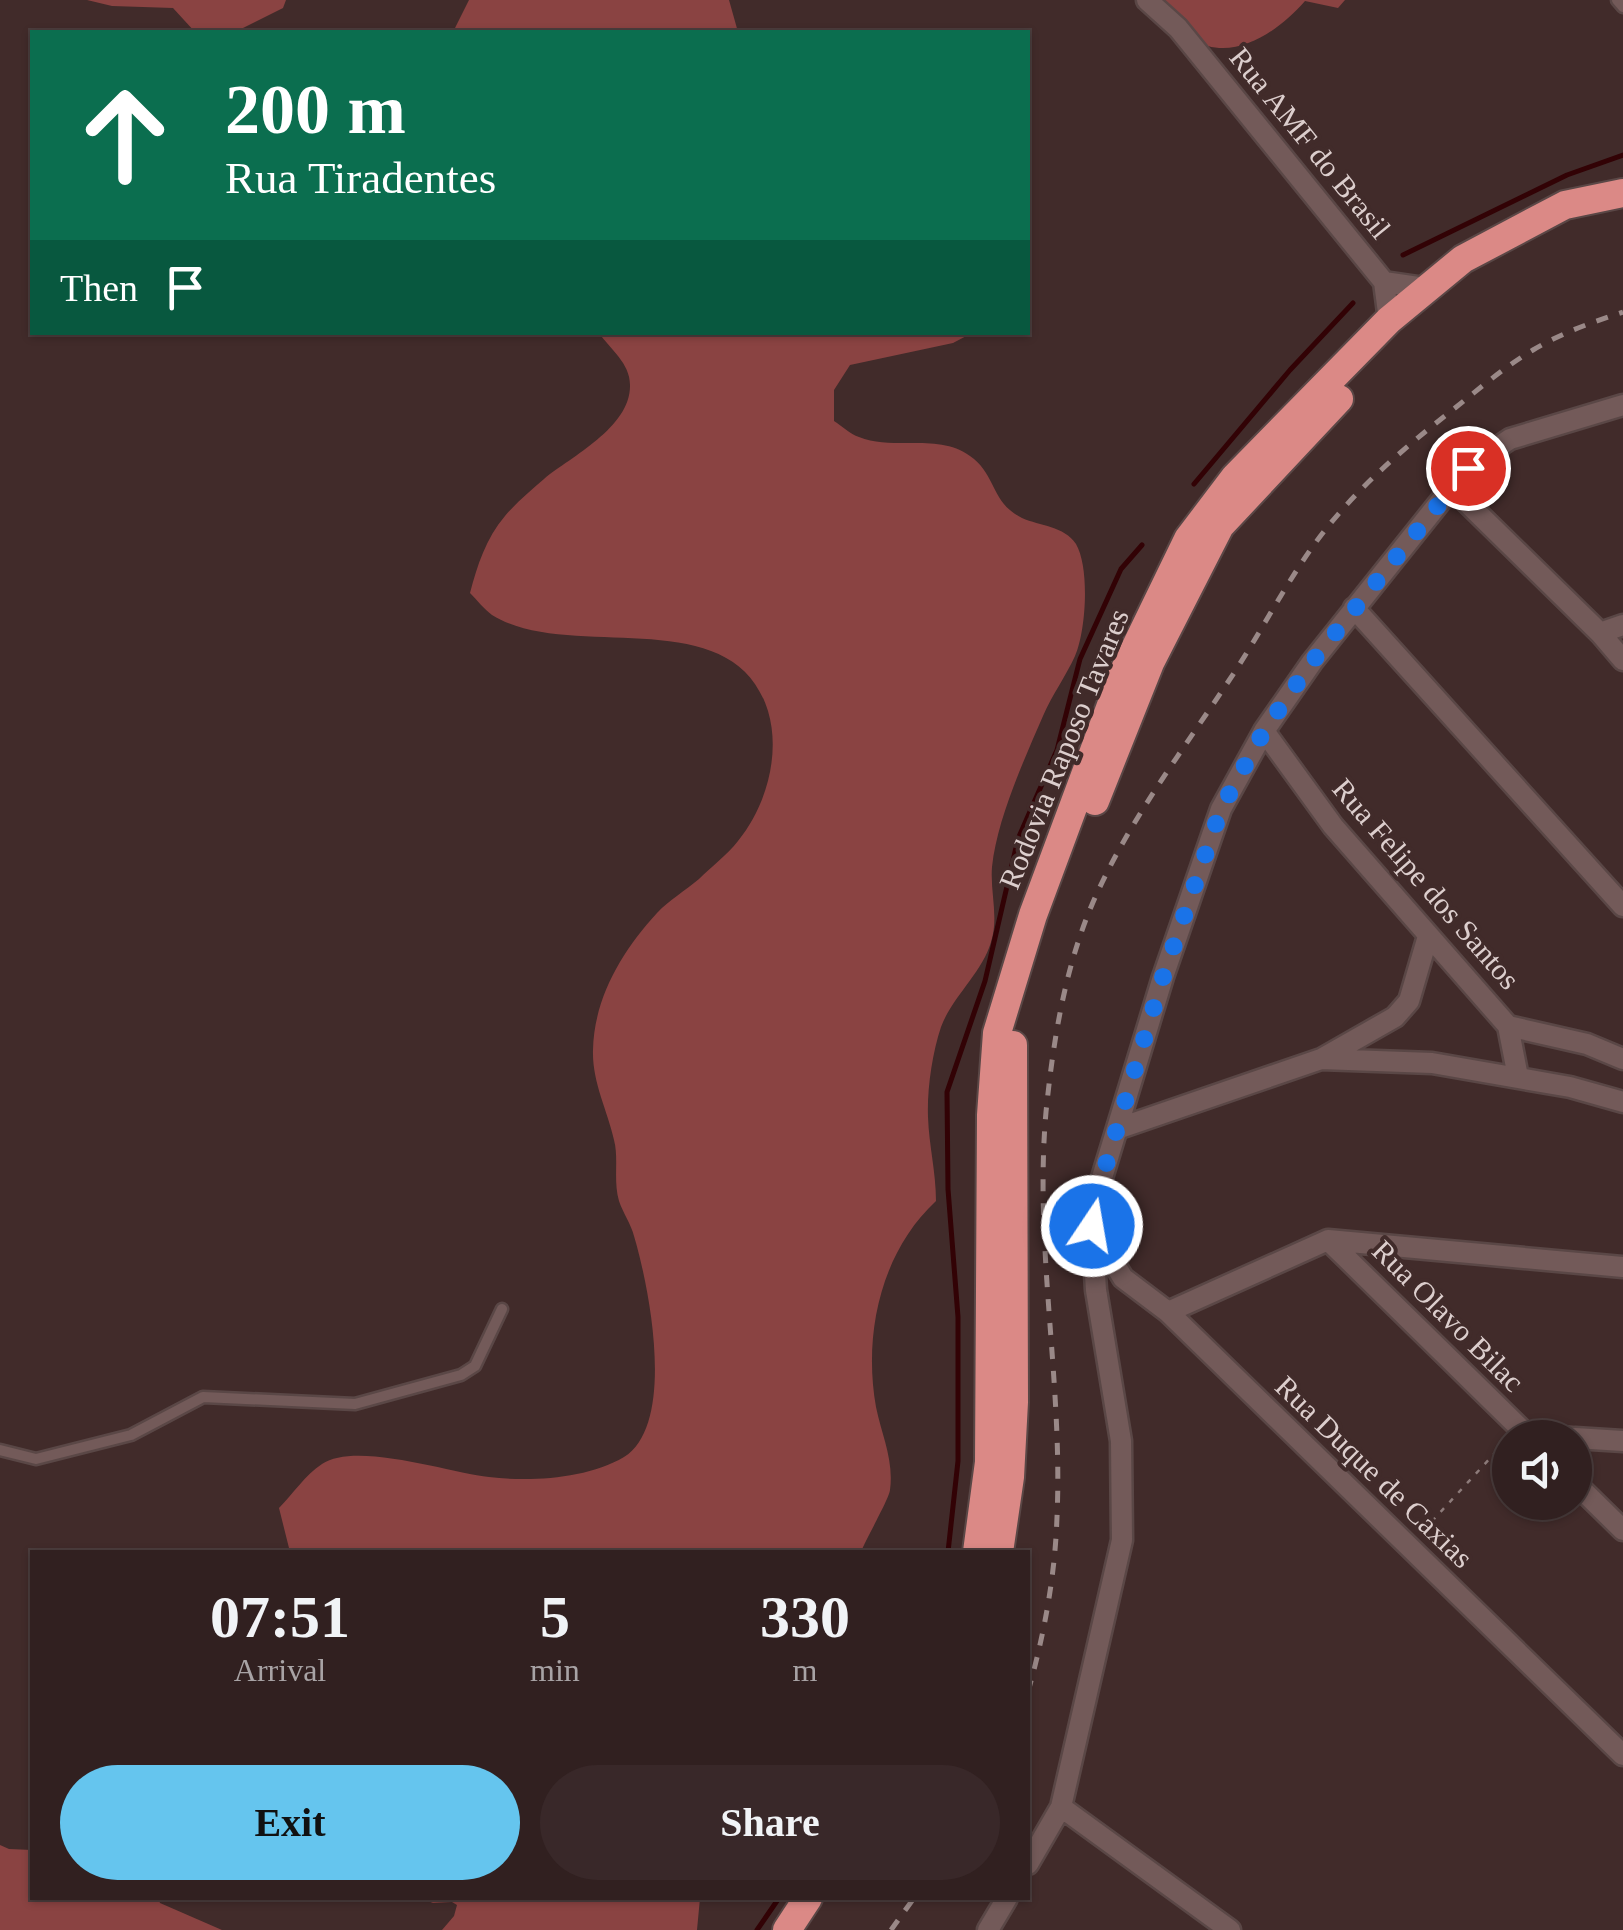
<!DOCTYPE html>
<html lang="en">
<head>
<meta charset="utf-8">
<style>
  :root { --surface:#312020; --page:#392829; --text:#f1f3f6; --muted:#a8a3a5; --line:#4c3e3e; --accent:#65c5ee }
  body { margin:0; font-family:Georgia,serif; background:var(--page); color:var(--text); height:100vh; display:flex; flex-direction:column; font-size:38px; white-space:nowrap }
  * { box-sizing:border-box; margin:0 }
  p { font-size:32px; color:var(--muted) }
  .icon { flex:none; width:55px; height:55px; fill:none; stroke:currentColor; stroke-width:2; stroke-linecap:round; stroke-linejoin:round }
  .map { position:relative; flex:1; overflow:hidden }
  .side { position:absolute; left:30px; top:1550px; width:1000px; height:350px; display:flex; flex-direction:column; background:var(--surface); border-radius:0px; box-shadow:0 2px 8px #0004,0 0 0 2px var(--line) }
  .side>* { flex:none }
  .guide { position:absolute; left:30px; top:30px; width:1000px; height:305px; border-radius:0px; box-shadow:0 2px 8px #0004,0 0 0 2px var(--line); background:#0b6e4f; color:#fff; overflow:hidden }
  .buttons { position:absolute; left:1492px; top:1420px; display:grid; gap:20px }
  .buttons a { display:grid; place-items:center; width:100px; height:100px; border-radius:50%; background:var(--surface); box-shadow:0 2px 8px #0004,0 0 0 2px var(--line); font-size:50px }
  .pin { position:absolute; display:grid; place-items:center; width:85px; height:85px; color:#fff; margin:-42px; border:5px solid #fff; border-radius:50%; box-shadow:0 2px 10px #0007 }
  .me { position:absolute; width:110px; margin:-55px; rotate:12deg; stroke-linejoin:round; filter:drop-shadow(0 0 8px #0008) }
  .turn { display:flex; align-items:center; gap:35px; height:210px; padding:0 30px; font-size:45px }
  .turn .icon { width:130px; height:130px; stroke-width:2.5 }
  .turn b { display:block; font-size:70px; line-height:85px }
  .then { display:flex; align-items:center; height:95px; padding:0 30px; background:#0003; gap:20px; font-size:38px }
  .eta { display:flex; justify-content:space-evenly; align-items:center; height:170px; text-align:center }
  .eta b { font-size:60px; font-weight:800; line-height:70px }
  .cta { display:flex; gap:20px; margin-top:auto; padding:20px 30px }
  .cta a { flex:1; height:115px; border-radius:60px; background:var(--accent); color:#111; font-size:40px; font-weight:800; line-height:115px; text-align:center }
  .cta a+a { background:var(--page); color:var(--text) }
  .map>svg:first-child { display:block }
</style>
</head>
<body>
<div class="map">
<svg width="1623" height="1930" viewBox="0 0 1623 1930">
  <rect width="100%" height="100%" fill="#412b2a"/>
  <path fill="#8a4342" d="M87,0h199l-3,8 -48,24h-40l-22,-24 -61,-2z
    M469,0h260l9,32h-285z
    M1152,0h193l-7,8 -33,-7c-25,29 -73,64 -112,38 -15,-11 -28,-27 -41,-39z
    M599,333h373l-19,10 -103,22 -16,25v31c8,5 16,13 25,16 35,14 79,-4 111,19 27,19 20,46 52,62 18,8 42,8 54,26 14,24 10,87 -1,112 -9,20 -23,39 -32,60 -19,44 -46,103 -51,151 -2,26 7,50 -1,75 -9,31 -39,55 -50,85 -9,27 -14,63 -13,90 1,29 8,55 8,84 -55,51 -73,133 -60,206 6,29 18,53 14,83 -1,9 -24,49 -29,62h-571l-11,-44c14,-14 26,-33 43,-44 34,-23 128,9 167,13 41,5 98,2 135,-20 53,-33 25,-171 10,-221 -3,-12 -11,-23 -15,-35 -6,-21 0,-42 -5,-61 -7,-31 -22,-58 -21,-90 1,-52 29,-99 64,-137 12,-13 28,-22 42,-34 12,-12 28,-24 39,-38 28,-34 43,-87 30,-130 -35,-113 -197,-47 -276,-96 -8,-6 -15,-15 -22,-22 7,-27 16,-55 35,-77 11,-13 26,-26 39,-37 28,-23 87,-52 86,-94 0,-22 -20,-36 -31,-52z
    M0,1845l9,4 23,1v48h126l2,5 62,27h-222z
    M420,1898h280l-3,32h-255l12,-14 3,-11 -5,-3 -19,1z"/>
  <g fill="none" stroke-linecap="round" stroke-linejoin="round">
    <path stroke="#320205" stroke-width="5" d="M1403,255l164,-80 56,-20
      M1194,484l96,-114 63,-67
      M948,1552l10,-91v-144l-10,-128 -1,-97 38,-111 33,-142 39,-89 23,-91 41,-90 21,-24
      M757,1930l22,-32"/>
    <defs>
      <path id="service" d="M1617,0l6,7
        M0,1450l36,9 95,-24 72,-38 152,7 106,-29 14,-9 27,-57"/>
      <path id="minor" d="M1147,0l31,28 206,254 5,38
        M1384,282l41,6
        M1451,487l149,146 23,27
        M1354,608l269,298
        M1600,633l23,-8
        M1264,731l69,95 175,200 79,18 36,15
        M1508,1026l10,51
        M1323,1058l72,-41 14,-16 19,-65
        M1117,1129l204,-70 111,4 138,24 53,15
        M1094,1230l29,48 45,34 455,443
        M1328,1240l202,198
        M1168,1312l160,-72 295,27
        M1526,1434l46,4
        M1575,1438l48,3
        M1575,1483l48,47
        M1061,1807l169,123
        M1028,1864l33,-57 61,-267 -1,-99 -25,-151 -4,-64 9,-45 62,-204 58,-168 43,-78 48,-69 155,-194 43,-29 113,-34
        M988,1930l19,-32"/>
      <path id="trunk" d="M1095,801l55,-138 70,-137 119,-127
        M977,1552l12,-90 2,-347 6,-82 36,-118 90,-242 65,-134 47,-62 154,-157 74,-61 102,-54 58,-12
        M999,1552l11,-75 4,-75 -1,-357
        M787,1930l21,-32"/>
    </defs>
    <use href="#service" stroke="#5a4746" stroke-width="15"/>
    <use href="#minor" stroke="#5a4746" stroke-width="25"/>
    <use href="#trunk" stroke="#5a4746" stroke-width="32"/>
    <path stroke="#8d7b7a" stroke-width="2.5" stroke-dasharray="5 8" stroke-linecap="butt" d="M1423,1531l83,-90"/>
    <use href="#service" stroke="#735a59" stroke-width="10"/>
    <use href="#minor" stroke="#735a59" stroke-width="20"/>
    <use href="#trunk" stroke="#db8986" stroke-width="28"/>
    <path stroke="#9a8988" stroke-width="5" stroke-dasharray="12 12" stroke-linecap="butt" d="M1028,1692c16,-57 27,-115 29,-175 6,-134 -23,-270 -11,-405 7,-69 18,-140 45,-205 34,-81 90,-154 139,-228 30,-45 54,-93 86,-137 39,-53 88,-94 139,-134 25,-20 51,-42 78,-58 28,-17 60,-28 90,-38
      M891,1930l23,-32"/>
  </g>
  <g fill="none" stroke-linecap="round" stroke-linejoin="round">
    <path stroke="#1a73e8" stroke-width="18" stroke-dasharray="0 32.4" d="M1092,1226l9,-45 62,-204 58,-168 43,-78 48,-69 156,-194"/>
  </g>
  <g text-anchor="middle" stroke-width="8" stroke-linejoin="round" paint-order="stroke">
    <g font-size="30" fill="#dccecd" stroke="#412b2a">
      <text transform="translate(1310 143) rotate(51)" y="10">Rua AMF do Brasil</text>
      <text transform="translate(1064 749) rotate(-68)" y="10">Rodovia Raposo Tavares</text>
      <text transform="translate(1426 884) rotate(49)" y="10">Rua Felipe dos Santos</text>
      <text transform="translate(1448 1316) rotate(45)" y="10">Rua Olavo Bilac</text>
      <text transform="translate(1374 1472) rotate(44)" y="10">Rua Duque de Caxias</text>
    </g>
  </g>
</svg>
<div class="buttons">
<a><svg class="icon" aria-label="sound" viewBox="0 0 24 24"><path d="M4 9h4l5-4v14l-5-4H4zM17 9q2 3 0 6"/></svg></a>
</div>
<div class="pin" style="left:1468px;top:468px;background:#d93025"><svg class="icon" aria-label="arrive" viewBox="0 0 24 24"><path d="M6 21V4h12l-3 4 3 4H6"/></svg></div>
<svg class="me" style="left:1092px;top:1226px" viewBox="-20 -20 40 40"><circle r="17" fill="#1a73e8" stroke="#fff" stroke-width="3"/><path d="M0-11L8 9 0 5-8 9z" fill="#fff"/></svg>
<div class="guide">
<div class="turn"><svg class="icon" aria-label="ahead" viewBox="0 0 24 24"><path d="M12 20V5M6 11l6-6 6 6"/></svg><div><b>200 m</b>Rua Tiradentes</div></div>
<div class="then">Then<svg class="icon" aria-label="arrive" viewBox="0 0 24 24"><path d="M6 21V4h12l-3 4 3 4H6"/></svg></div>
</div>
<section class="side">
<div class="eta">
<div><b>07:51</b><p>Arrival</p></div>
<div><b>5</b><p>min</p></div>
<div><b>330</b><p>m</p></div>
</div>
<div class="cta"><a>Exit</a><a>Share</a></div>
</section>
</div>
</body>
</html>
